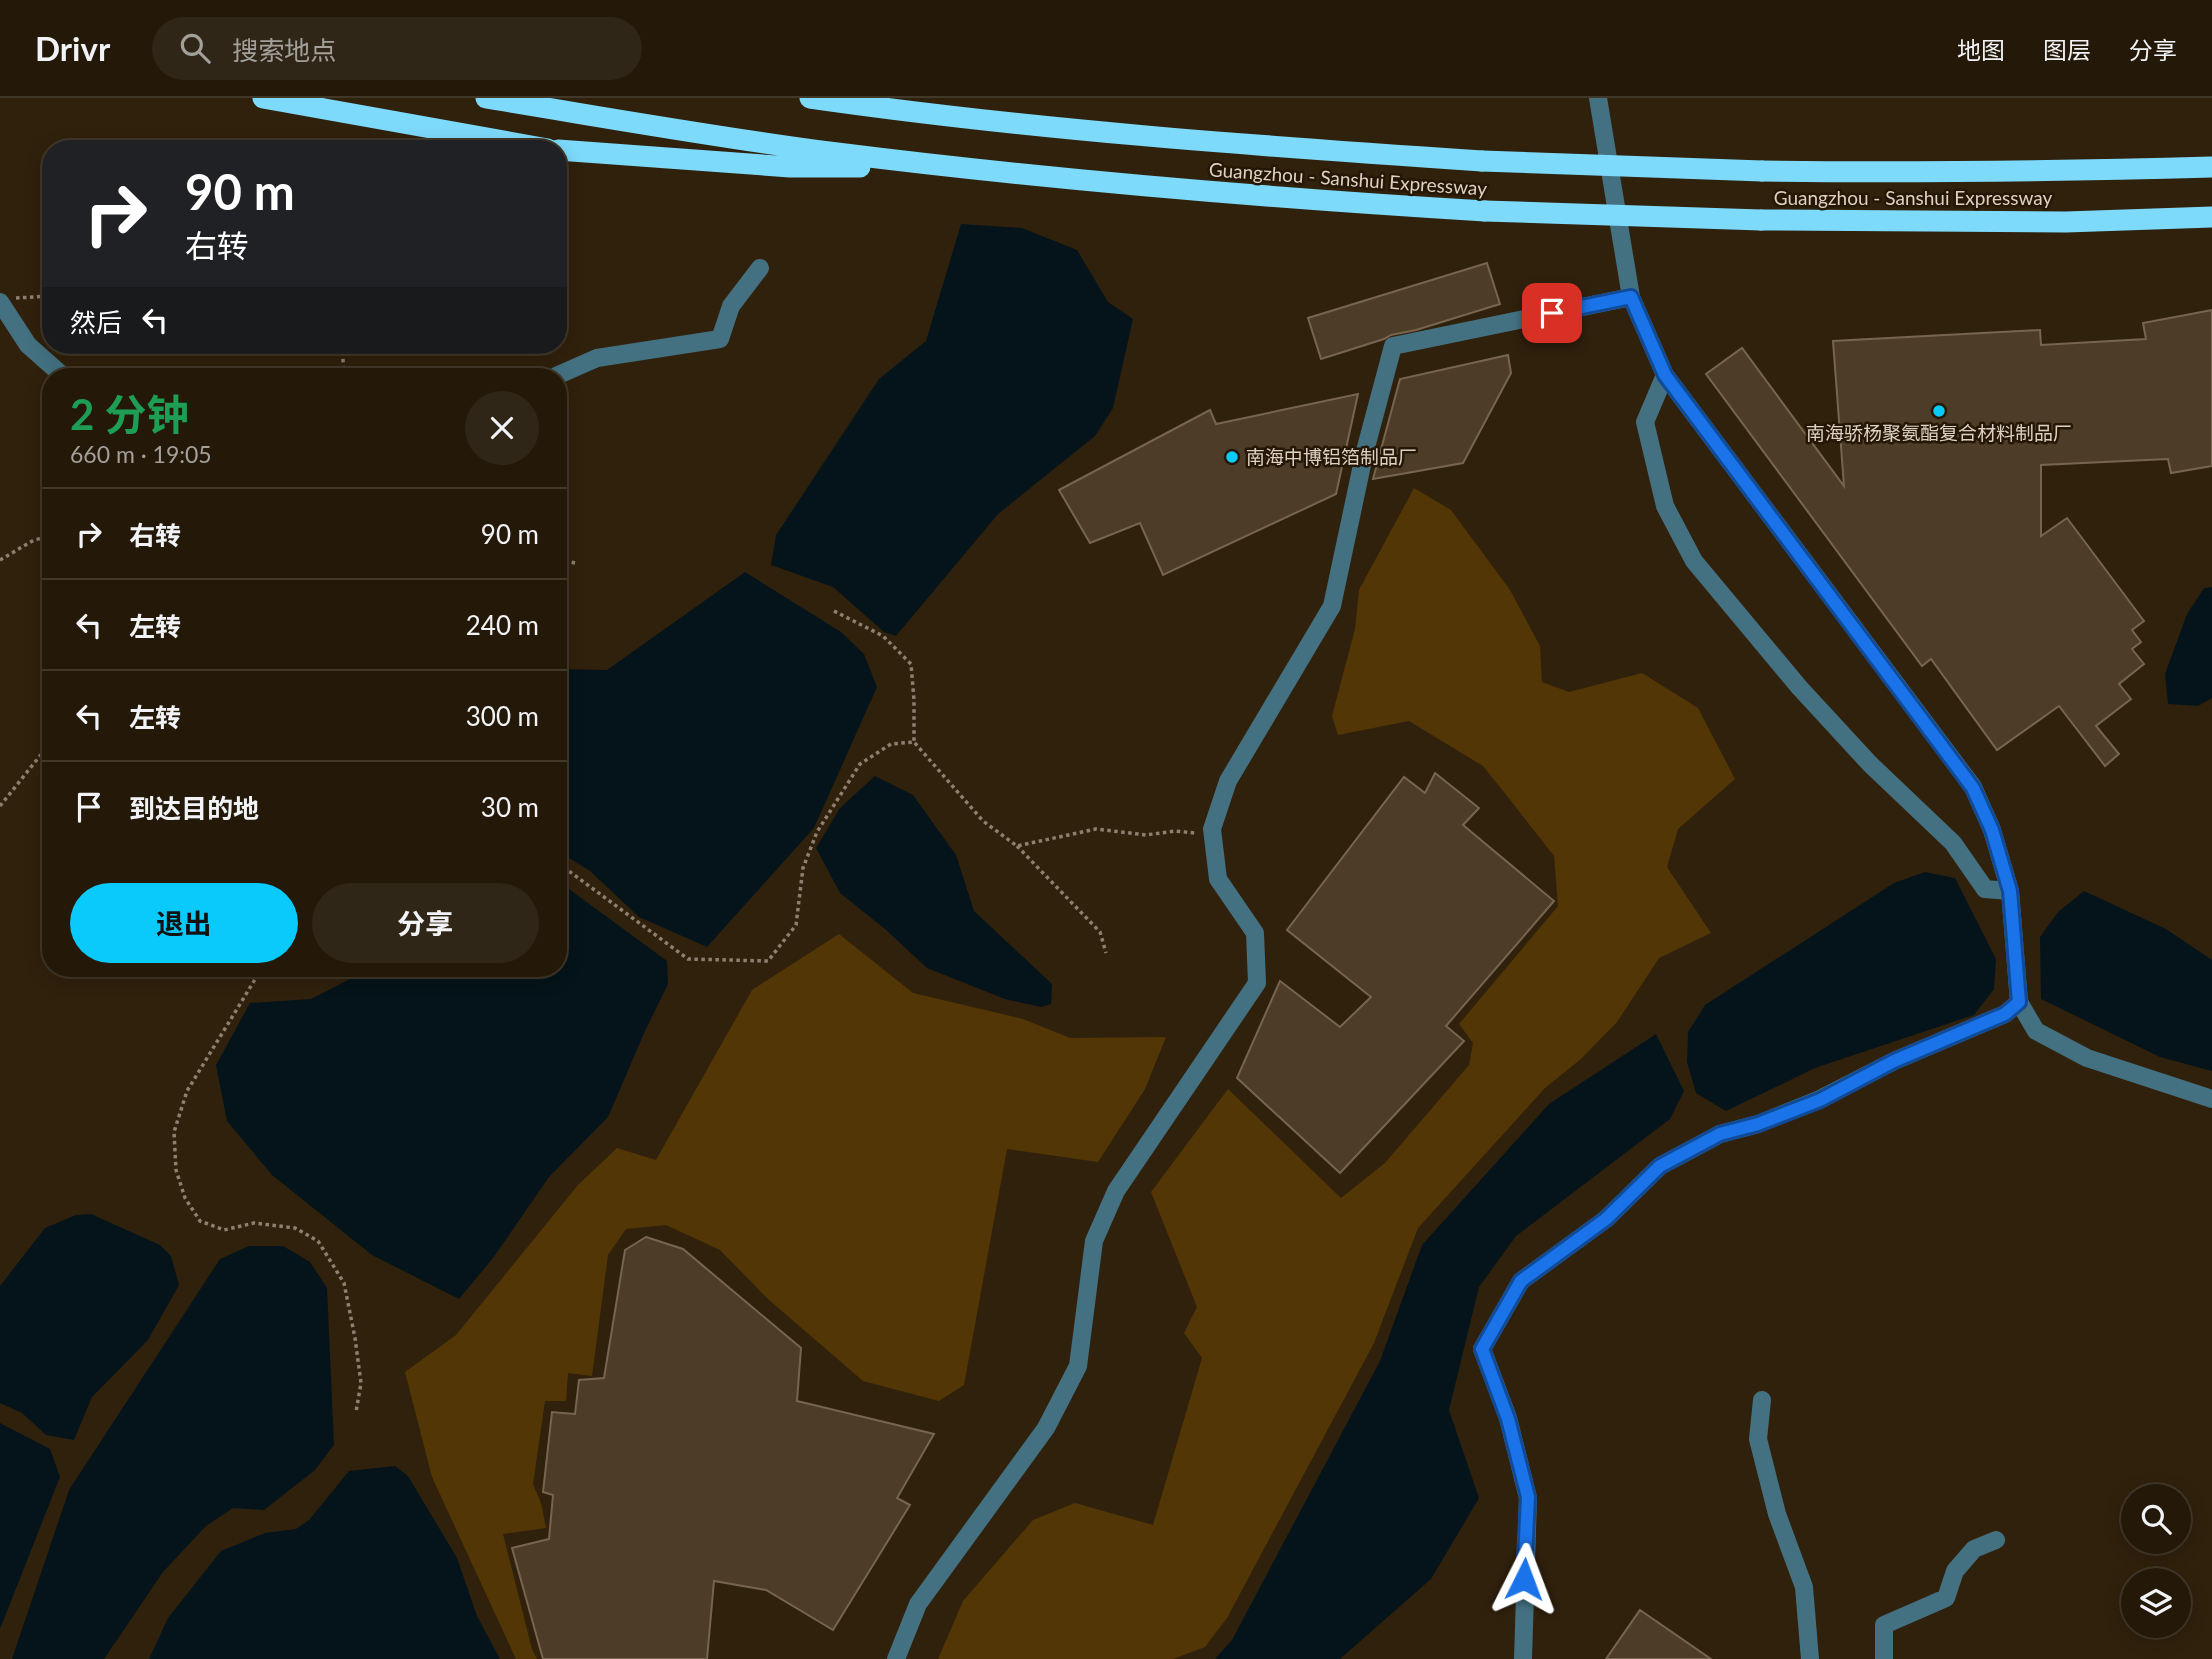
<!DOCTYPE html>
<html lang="zh">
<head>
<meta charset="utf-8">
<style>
  :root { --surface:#241909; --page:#302617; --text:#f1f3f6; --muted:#a3a09c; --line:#41382a; --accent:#09cafa }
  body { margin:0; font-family:Lato,"Noto Sans SC",sans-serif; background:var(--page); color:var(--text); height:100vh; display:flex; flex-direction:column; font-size:26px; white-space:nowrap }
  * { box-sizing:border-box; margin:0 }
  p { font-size:23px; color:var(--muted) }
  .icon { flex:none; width:38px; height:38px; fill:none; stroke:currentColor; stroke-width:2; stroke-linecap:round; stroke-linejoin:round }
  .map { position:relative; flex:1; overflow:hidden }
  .details { position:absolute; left:42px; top:270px; width:525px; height:609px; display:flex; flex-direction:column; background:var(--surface); border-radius:28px; box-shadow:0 4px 18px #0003,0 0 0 2px var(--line) }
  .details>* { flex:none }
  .guide { position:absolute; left:42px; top:42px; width:525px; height:214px; border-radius:28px; box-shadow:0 4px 18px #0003,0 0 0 2px var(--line); background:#202124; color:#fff; overflow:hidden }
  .buttons { position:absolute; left:2121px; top:1386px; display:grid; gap:14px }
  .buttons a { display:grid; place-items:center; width:70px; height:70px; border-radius:50%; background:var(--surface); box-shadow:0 4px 18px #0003,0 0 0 2px var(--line); font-size:35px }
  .pin { position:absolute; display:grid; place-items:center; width:60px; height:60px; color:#fff; margin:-30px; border-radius:14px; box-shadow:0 4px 10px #0006 }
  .me { position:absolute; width:77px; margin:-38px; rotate:3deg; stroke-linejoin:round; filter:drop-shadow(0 0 5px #0008) }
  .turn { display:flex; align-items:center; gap:24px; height:147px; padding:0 28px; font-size:32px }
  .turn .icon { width:91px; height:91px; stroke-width:2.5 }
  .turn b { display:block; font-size:49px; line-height:60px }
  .then { display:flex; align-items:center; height:66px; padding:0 28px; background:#0003; gap:14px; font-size:26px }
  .round { display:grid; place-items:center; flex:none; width:74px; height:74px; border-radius:37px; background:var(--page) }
  .head { display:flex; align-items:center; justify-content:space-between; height:119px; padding:0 28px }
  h1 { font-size:42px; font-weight:700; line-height:52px; color:#1e9e55 }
  .primary-button { display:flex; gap:14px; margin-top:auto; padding:14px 28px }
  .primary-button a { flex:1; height:80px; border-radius:42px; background:var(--accent); color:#111; font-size:28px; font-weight:700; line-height:80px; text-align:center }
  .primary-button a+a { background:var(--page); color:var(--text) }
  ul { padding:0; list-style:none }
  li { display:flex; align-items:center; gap:21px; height:91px; padding:0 28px; border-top:2px solid var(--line) }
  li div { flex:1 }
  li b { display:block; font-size:26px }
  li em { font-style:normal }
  header { display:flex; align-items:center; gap:42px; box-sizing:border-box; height:98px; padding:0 35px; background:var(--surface); border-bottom:2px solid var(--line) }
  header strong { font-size:33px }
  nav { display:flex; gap:38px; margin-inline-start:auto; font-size:24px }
  .search { width:490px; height:63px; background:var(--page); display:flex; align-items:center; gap:18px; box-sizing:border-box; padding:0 24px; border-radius:38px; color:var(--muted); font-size:26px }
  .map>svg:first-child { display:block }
</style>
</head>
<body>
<header>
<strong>Drivr</strong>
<div class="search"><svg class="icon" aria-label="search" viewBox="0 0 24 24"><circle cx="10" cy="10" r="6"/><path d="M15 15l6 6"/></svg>搜索地点</div>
<nav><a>地图</a><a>图层</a><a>分享</a></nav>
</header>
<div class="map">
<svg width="2212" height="1561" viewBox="0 0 2212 1561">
  <rect width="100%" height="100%" fill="#30210c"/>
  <path fill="#533605" d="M1414,390l37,22 59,80 30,56 2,36 27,10 73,-19 56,35 37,71 -57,50 -11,38 44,66 -52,25 -42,64 -36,37 -36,29 -127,140 -44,115 -147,275 -22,29 -32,12h-235l25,-58 70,-81 42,-17 78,22 49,-167 -18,-25 13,-26 -46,-115 77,-103 113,109 44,-35 84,-98 4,-22 -14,-19 99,-118 -4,-50 -43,-55 -28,-35 -74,-45 -71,14 -6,-19 23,-87 4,-39z
    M839,836l74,59 110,26 47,19 96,-1 -21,52 -47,73 -91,-13 -43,236 -25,16 -76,-20 -95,-82 -48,-49 -54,-25 -40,4 -18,26 -16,121 -24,-3 -2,28h-21l-12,83 8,19 5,25 -43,6 29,115 5,10h-21l-84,-182 -27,-105 51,-37 122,-150 39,-37 39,12 96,-170z"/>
  <path fill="#05141a" d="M961,126l61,4 55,22 31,52 25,17 -20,89 -18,28 -97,78 -102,122 -12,-4 -51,-45 -62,-22 5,-30 103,-156 47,-38z
    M745,474l96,60 23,22 13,33 -63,141 -107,119 -68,-30 -49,-46 -32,-20v-182l49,1z
    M2212,489v111l-14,8 -30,-2 -3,-30 22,-60 17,-26z
    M875,678l38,19 43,60 18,56 78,73 -1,20 -10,3 -36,-8 -78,-31 -42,-39 -45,-36 -24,-45 24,-40z
    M1925,774l30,6 41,81 -2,30 -20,26 -159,53 -89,43 -30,-18 -9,-31 1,-30 17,-27 189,-122z
    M558,783l109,80 1,23 -23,47 -37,86 -59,60 -56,81 -34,41 -87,-44 -100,-80 -45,-54 -11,-56 34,-62 61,-4 39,-20 6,-11h202z
    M2084,793l82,38 46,31v111l-52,-14 -119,-58 -1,-62 18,-25z
    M1656,936l28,57 -14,28 -154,117 -37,51 -30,123 30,88 -48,81 -91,80h-125l17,-19 148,-279 42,-116 127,-141z
    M91,1116l69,31 11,11 8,29 -31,55 -56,57 -18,43 -28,-5 -24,-22 -22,-10v-117l45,-58 31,-13z
    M249,1148h34l27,16 17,26 7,157 -19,25 -51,40 -31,-2 -27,18 -43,46 -59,87h-92l57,-169 151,-231z
    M0,1325l50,26 10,28 -60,152z
    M395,1368l13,10 49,82 20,58 23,43h-351l19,-41 53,-67 44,-18 31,-4 13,-9 40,-49z"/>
  <path fill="#4d3c27" stroke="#77654f" stroke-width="2" d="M1487,165l13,41 -84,26 -25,5 -7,4 -63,20 -13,-41z
    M2212,212v156l-41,7 -3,-14 -127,6v71l26,-18 77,103 -12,9 9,12 -9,7 12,15 -25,20 12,15 -35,27 23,28 -14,12 -46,-60 -62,44 -66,-91 -9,7 -216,-292 36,-26 102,138 -11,-145 207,-11 1,15 105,-6 -3,-16z
    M1508,257l3,18 -48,90 -90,16 27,-100z
    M1358,296l-22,100 -173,81 -23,-52 -50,20 -31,-53 151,-80 6,14z
    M1435,675l44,35 -16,17 91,76 -108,125 18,15 -124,132 -103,-95 43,-97 60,46 31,-30 -84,-67 117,-153 21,16z
    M646,1139l37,12 118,99 -4,53 137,33 -37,64 13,7 -77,125 -67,-40 -52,-9 -7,78h-164l-31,-111 37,-9 4,-44 -10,-3 9,-80 23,2 4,-34 25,-2 21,-128z
    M1640,1512l71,49h-105z"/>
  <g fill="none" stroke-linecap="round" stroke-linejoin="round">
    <path stroke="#8d8070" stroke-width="3.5" stroke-dasharray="3.5 3.5" stroke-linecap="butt" d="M16,200l35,-2
      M342,247l2,31
      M558,461l17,4
      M0,462l34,-20 17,-4
      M834,513l49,25 28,28 3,36v42
      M0,708l51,-64
      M1017,748l83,86 6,21
      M558,765l130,96 80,2 28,-36 7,-57 14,-36 43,-68 31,-20 23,-2 69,79 34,25 79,-17 50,6 29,-4 20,2
      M262,870l-75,123 -13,41 2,38 9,28 15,23 24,9 30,-7 41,5 23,13 26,42 11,55 6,45 -5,29"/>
    <path stroke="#447181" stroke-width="18" d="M1598,0l33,199 34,78 308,412 19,43 18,61 9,111 17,29 51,27 125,41
      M0,204l28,43 35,31
      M1665,277l-20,47 20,84 29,55 105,126 71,77 83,79 32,46 25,2
      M556,278l41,-18 123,-19 11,-33 29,-38
      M1762,1302l-4,39 19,75 27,73 6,72
      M896,1561l22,-55 128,-176 32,-62 16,-125 22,-50 141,-208 -2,-50 -37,-54 -6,-50 16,-48 104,-175 33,-155 28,-105 238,-49
      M1523,1561l5,-161 -20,-80 -26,-69 39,-68 85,-62 54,-53 60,-32 38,-10 62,-25 74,-38 111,-47 14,-12
      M1884,1561v-34l62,-27 9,-27 19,-22 22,-9"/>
    <path stroke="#7ddafb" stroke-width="21" d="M263,0l285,51
      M486,0c117,19 233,40 351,55 215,27 432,45 648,58
      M810,0c223,32 448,48 672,63
      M558,52l232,17h70
      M1762,73c150,2 300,0 450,-4
      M1761,122l305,2 146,-5"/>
    <path stroke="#7ddafb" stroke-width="21" d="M1482,63l280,10
      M1485,113l276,9"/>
  </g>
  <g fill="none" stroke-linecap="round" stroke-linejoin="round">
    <defs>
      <path id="route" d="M1524,1481l4,-82 -20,-78 -26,-70 39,-68 85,-62 54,-53 60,-32 38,-10 62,-24 74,-39 111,-47 14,-12 -9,-111 -18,-61 -19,-42 -308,-413 -34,-78 -79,16"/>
    </defs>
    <use href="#route" stroke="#114b97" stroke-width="18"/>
    <use href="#route" stroke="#1a73e8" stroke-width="12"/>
  </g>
  <g fill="#09cafa" stroke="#261704" stroke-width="2.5">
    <circle cx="1939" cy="313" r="7"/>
    <circle cx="1232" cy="359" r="7"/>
  </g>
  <g text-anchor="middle" stroke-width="5" stroke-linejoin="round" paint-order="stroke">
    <g font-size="19" fill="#dbd1c4" stroke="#261704">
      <text transform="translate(1348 81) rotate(4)" y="7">Guangzhou - Sanshui Expressway</text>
      <text x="1913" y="107">Guangzhou - Sanshui Expressway</text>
    </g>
    <g font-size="19" fill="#dbd1c4" stroke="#261704">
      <text x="1939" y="342">南海骄杨聚氨酯复合材料制品厂</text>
      <text x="1246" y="366" text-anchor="start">南海中博铝箔制品厂</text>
    </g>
  </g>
</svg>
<div class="buttons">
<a><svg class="icon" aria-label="search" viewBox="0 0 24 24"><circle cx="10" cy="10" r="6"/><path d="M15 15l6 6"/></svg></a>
<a><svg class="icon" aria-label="layers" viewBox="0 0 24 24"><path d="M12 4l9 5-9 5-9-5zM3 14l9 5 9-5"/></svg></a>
</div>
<div class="pin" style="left:1552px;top:215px;background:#d93025"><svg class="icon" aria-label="arrive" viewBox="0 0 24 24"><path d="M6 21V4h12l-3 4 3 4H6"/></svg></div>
<svg class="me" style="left:1524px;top:1481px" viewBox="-20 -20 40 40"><path d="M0-17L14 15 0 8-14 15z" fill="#1a73e8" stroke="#fff" stroke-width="4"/></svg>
<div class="guide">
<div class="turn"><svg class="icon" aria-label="right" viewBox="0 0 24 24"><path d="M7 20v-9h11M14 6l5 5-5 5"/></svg><div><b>90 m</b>右转</div></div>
<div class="then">然后<svg class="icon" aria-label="left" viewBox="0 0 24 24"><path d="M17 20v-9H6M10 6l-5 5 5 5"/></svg></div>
</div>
<section class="details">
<div class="head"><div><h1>2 分钟</h1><p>660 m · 19:05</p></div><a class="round"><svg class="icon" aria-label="close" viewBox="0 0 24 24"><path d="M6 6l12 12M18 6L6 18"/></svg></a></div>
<ul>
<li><svg class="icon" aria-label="right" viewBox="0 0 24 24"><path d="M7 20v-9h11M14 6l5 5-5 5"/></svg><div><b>右转</b></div><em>90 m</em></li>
<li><svg class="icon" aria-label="left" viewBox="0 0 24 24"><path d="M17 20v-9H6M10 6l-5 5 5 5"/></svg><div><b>左转</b></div><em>240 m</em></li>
<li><svg class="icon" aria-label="left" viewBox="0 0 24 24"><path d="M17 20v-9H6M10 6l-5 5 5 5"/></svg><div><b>左转</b></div><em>300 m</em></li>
<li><svg class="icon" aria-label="arrive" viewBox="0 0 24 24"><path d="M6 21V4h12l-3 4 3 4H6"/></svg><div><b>到达目的地</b></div><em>30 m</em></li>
</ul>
<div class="primary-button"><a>退出</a><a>分享</a></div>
</section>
</div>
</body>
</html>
